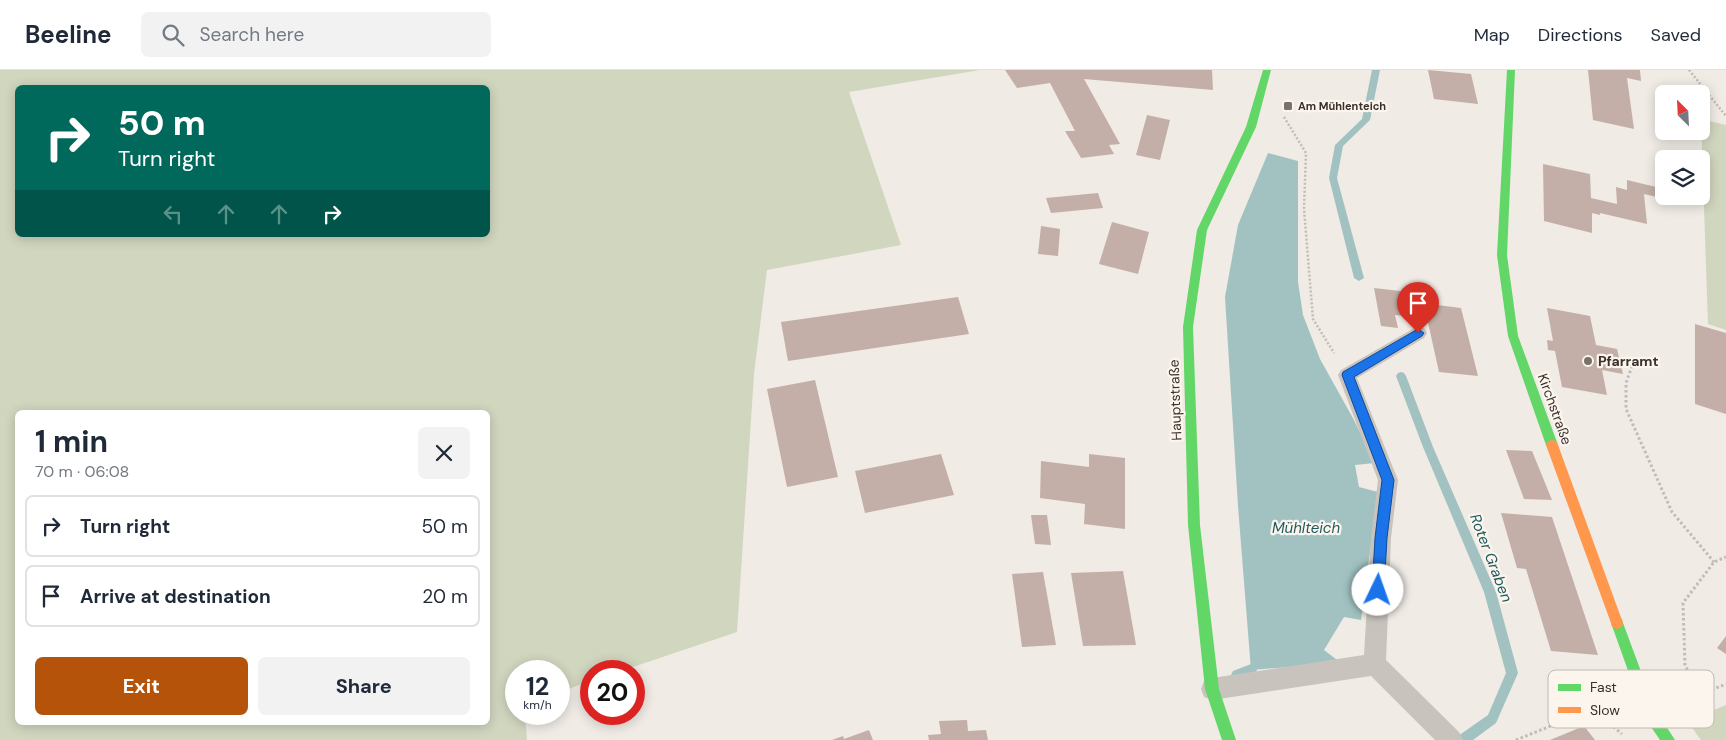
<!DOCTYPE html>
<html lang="en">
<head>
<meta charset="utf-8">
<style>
  :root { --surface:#fff; --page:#f2f2f3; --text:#1f2937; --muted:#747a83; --line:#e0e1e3; --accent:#b45309 }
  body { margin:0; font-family:"DM Sans",sans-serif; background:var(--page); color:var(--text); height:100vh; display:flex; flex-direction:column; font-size:19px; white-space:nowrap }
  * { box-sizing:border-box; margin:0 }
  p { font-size:16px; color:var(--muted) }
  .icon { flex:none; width:28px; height:28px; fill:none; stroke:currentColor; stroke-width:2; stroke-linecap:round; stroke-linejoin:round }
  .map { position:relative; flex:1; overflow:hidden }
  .sheet { position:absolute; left:15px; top:340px; width:475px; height:315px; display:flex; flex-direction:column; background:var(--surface); border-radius:8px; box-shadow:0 2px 12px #0003 }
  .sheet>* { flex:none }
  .top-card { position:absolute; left:15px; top:15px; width:475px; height:152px; border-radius:8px; box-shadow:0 2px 12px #0003; background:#00695c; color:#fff; overflow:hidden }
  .needle { width:32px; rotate:336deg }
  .buttons { position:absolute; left:1655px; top:15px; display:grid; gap:10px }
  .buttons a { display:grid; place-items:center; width:55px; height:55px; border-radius:8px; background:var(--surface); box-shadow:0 2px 12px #0003; font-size:25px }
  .speed { position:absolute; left:505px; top:590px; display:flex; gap:10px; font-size:25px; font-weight:700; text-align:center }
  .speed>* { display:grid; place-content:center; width:65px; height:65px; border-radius:50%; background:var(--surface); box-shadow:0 2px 12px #0003; line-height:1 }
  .speed small { font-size:12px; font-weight:400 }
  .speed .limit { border:8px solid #d22; background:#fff; color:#111 }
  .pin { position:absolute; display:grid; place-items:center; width:42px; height:42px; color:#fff; margin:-51px -21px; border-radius:50% 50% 50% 0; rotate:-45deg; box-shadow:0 0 5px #0007 }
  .pin .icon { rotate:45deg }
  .me { position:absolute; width:55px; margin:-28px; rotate:3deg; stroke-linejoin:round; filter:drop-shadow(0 0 4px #0008) }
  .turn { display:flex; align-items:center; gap:18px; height:105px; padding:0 20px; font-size:22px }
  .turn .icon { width:65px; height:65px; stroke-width:2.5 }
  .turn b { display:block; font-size:35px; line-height:42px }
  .lanes { display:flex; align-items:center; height:48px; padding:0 20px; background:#0003; justify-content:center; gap:25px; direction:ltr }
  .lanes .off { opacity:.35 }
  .round { display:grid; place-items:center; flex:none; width:52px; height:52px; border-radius:8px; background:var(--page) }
  .summary { display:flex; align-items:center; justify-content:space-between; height:85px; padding:0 20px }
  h1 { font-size:30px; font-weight:700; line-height:38px }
  .cta { display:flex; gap:10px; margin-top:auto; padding:10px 20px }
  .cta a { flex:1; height:58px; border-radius:8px; background:var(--accent); color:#fff; font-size:20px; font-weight:700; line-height:58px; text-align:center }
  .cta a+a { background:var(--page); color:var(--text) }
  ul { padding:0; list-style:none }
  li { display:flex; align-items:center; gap:15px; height:62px; margin:0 10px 8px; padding:0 10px; border:2px solid var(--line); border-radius:8px }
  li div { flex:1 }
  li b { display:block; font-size:19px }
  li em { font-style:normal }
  header { display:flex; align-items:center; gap:30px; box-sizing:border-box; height:70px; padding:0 25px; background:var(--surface); border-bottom:1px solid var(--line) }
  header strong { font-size:24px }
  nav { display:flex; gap:28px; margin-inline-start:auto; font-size:18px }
  .search { width:350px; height:45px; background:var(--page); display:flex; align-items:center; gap:12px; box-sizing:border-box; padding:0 18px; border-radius:8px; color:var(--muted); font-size:19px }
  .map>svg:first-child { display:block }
</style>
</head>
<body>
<header>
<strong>Beeline</strong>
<div class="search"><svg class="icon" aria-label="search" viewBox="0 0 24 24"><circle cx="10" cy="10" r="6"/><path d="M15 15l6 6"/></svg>Search here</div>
<nav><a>Map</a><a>Directions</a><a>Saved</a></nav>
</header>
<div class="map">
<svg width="1726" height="670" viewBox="0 0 1726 670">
  <rect width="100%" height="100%" fill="#f0ebe5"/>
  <path fill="#d1d6bf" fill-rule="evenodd" d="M0,0h980l-131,22 52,153 -134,25 -13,104 -17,258 -116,39h-30v10l-32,11v-21h-43v43h9l2,26h-527zM18,18h470v147h-470zM488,342v310h-470v-310z
    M1701,49l25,6v205l-18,-6z
    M1726,635v35h-25l-14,-19z"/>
  <path fill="#a1c2c1" d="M1268,83l30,8v121l5,33 17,44 34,61 21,43 -20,2 4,22 19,5 -17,128 -17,-3 -20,33 17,13 -90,7 -13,-164 -13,-209 13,-72z"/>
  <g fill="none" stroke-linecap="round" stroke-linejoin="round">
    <path fill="#a1c2c1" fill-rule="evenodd" d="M1372,0h8l-10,50 -27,26 -6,32 27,100 -5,3 -5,-3 -25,-100 6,-33 27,-26z
      M1401,302l3,1 2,3 27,71 63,145 22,81 -22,50 -23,17h-17l2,-4 30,-21 18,-42 -22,-81 -61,-145 -27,-71 2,-3z
      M1251,594l4,2 2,4 -2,4 -18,7 -4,-2 -2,-4 2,-4z"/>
  </g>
  <path fill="#c3afa7" d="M1005,0h207l1,20 -129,-11 36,65 -11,1 5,9 -33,4 -16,-27h10l-25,-48 -33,5z
    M1428,0l43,4 7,30 -44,-5z
    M1588,0h52l1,11 -14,-3 7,51 -41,-9z
    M1147,45l23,5 -10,40 -24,-5z
    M1543,94l47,10 1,24 26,6 -1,-17 11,3v-10l29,7 1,10 -13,-3 3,30 -47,-11v2l-8,-2v20l-48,-12z
    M1098,123l5,15 -52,5 -5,-15z
    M1112,152l37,10 -11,42 -39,-10z
    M1041,156l19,3 -2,27 -20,-2z
    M1374,218l61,7 2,10 24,3 17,68 -39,-4 -12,-54 -32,-3 3,13 -17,-2z
    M958,227l11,37 -181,27 -7,-39z
    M1547,238l43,8 6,29 21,4 6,25 -21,-4 5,25 -45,-8 -7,-36 -7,-1 -1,-10 6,1z
    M1695,254l31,9v81l-31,-10z
    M815,310l23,97 -51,10 -20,-98z
    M1506,380l26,1 20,49 -28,-1z
    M941,384l13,41 -89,18 -10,-42z
    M1089,384l36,4v71l-41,-5 1,-20 -45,-6 1,-37 48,6z
    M1501,443l51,4 46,138 -47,-4 -25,-82 -9,-1z
    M1031,445h16l4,30 -16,-1z
    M1123,501l13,74 -53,1 -12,-73z
    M1043,502l13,73 -34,2 -10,-73z
    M1726,566v18l-9,-6z
    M967,650l1,11 18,-1 2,10h-59l-1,-5 13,-1 -2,-13z
    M1584,656l11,14h-45z
    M869,660l4,10h-41l11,-4 1,3z"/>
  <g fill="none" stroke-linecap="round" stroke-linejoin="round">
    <path stroke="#c2bbb6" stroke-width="2.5" stroke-dasharray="2 2" stroke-linecap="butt" d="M1689,0l37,46
      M1284,47l22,36 -2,56 9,110 21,34
      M1631,297l2,-5"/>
    <path stroke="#c2bbb6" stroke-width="3" stroke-dasharray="2.5 2.5" stroke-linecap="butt" d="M1632,296l-6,17v26l46,103 42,50
      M1705,624l-20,-28 -2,-63 31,-41 12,-5
      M1684,631l42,-17
      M1593,639l21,1
      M1516,670l77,-31 29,25"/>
    <path fill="#c9c3be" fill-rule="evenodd" d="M1418,256l6,2 3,5 -3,5 -67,40 41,102 -7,58 -5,122 73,72 4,8h-28l-64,-64 -159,24 -8,-3 -3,-8 3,-8 8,-3 152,-23 7,-117 7,-58 -40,-105 3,-5z"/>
    <path fill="#63d668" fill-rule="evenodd" d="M1263,0h8l-15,57 -49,103 -14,97 7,198 19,164 17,51h-14l-17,-51 -17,-164 -5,-198 14,-97 49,-103z
      M1507,0h8l-8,185 11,81 40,109 -2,4 -4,1 -4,-1 -2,-4 -38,-109 -11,-81z
      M1617,547l5,2 1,4 32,86 20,31h-15l-15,-22 -34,-95 1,-4z"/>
    <path fill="#ff974d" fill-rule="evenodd" d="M1552,370l4,1 2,4 65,178 -1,4 -5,2 -5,-2 -1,-4 -65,-178 2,-4z"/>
  </g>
  <path fill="#1a73e8" stroke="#114b97" d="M1418,259l6,4 -2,3 -68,41 40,103 -7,58 -3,52 -1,5 -5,1 -5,-1 -1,-5 3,-52 7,-58 -40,-105 1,-3z"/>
  <g fill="#7a716c" stroke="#fbf5ee" stroke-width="2">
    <rect x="1283" y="31" width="10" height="10" rx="2.5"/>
    <circle cx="1588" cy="291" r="5"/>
  </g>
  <g text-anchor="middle" stroke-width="4.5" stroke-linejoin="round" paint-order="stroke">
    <g font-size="11" font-weight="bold" fill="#3b302b" stroke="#fbf5ee" text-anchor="start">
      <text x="1298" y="40">Am Mühlenteich</text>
    </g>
    <g font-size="14" font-weight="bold" fill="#3b302b" stroke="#fbf5ee" text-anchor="start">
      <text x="1598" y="296">Pfarramt</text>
    </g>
    <g font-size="14" fill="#3b302b" stroke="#fbf5ee">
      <text transform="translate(1175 330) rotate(-92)" y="5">Hauptstraße</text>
      <text transform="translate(1555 339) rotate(70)" y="5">Kirchstraße</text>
    </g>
    <g font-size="15" font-style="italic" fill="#1f5a5e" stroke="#fbf5ee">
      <text x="1306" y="463">Mühlteich</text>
      <text transform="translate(1491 488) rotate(69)" y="5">Roter Graben</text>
    </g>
  </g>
  <rect x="1548" y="600" width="166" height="58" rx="8" fill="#fbf5ee" stroke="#c1bab4" stroke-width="1"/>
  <rect x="1558" y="614" width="23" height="7" fill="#63d668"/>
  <rect x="1558" y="637" width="23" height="6" fill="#ff974d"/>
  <g font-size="14" fill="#3b302b">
    <text x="1590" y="622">Fast</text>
    <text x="1590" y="645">Slow</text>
  </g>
</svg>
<div class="buttons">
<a><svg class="needle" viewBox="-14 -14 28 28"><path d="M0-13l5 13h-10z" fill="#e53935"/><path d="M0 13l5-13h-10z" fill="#747a83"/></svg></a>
<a><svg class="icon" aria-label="layers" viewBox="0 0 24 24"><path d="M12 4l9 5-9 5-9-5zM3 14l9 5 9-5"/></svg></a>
</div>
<div class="speed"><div>12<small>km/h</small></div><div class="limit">20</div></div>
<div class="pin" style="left:1418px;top:263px;background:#d93025"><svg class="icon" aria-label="arrive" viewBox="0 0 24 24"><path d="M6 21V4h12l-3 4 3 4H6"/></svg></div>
<svg class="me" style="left:1378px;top:520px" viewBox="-20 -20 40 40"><circle r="19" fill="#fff"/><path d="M0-13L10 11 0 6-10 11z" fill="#1a73e8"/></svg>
<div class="top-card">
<div class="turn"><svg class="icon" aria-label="right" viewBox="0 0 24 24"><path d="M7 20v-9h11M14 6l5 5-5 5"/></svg><div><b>50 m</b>Turn right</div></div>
<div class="lanes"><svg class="icon off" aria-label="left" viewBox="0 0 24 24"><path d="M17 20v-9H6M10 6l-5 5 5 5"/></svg><svg class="icon off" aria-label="ahead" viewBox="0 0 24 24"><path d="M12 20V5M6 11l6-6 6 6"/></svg><svg class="icon off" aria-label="ahead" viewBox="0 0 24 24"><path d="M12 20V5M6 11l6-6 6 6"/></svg><svg class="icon" aria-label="right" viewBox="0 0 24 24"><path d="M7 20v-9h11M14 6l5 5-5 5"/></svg></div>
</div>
<section class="sheet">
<div class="summary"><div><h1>1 min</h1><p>70 m · 06:08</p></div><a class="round"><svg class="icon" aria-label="close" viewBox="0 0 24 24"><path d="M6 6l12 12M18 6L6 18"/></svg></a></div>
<ul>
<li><svg class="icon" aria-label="right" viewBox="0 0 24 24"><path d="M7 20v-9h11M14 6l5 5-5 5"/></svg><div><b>Turn right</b></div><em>50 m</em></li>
<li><svg class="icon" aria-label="arrive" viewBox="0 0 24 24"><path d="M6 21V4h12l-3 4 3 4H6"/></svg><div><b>Arrive at destination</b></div><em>20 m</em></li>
</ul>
<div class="cta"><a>Exit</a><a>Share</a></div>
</section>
</div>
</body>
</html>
